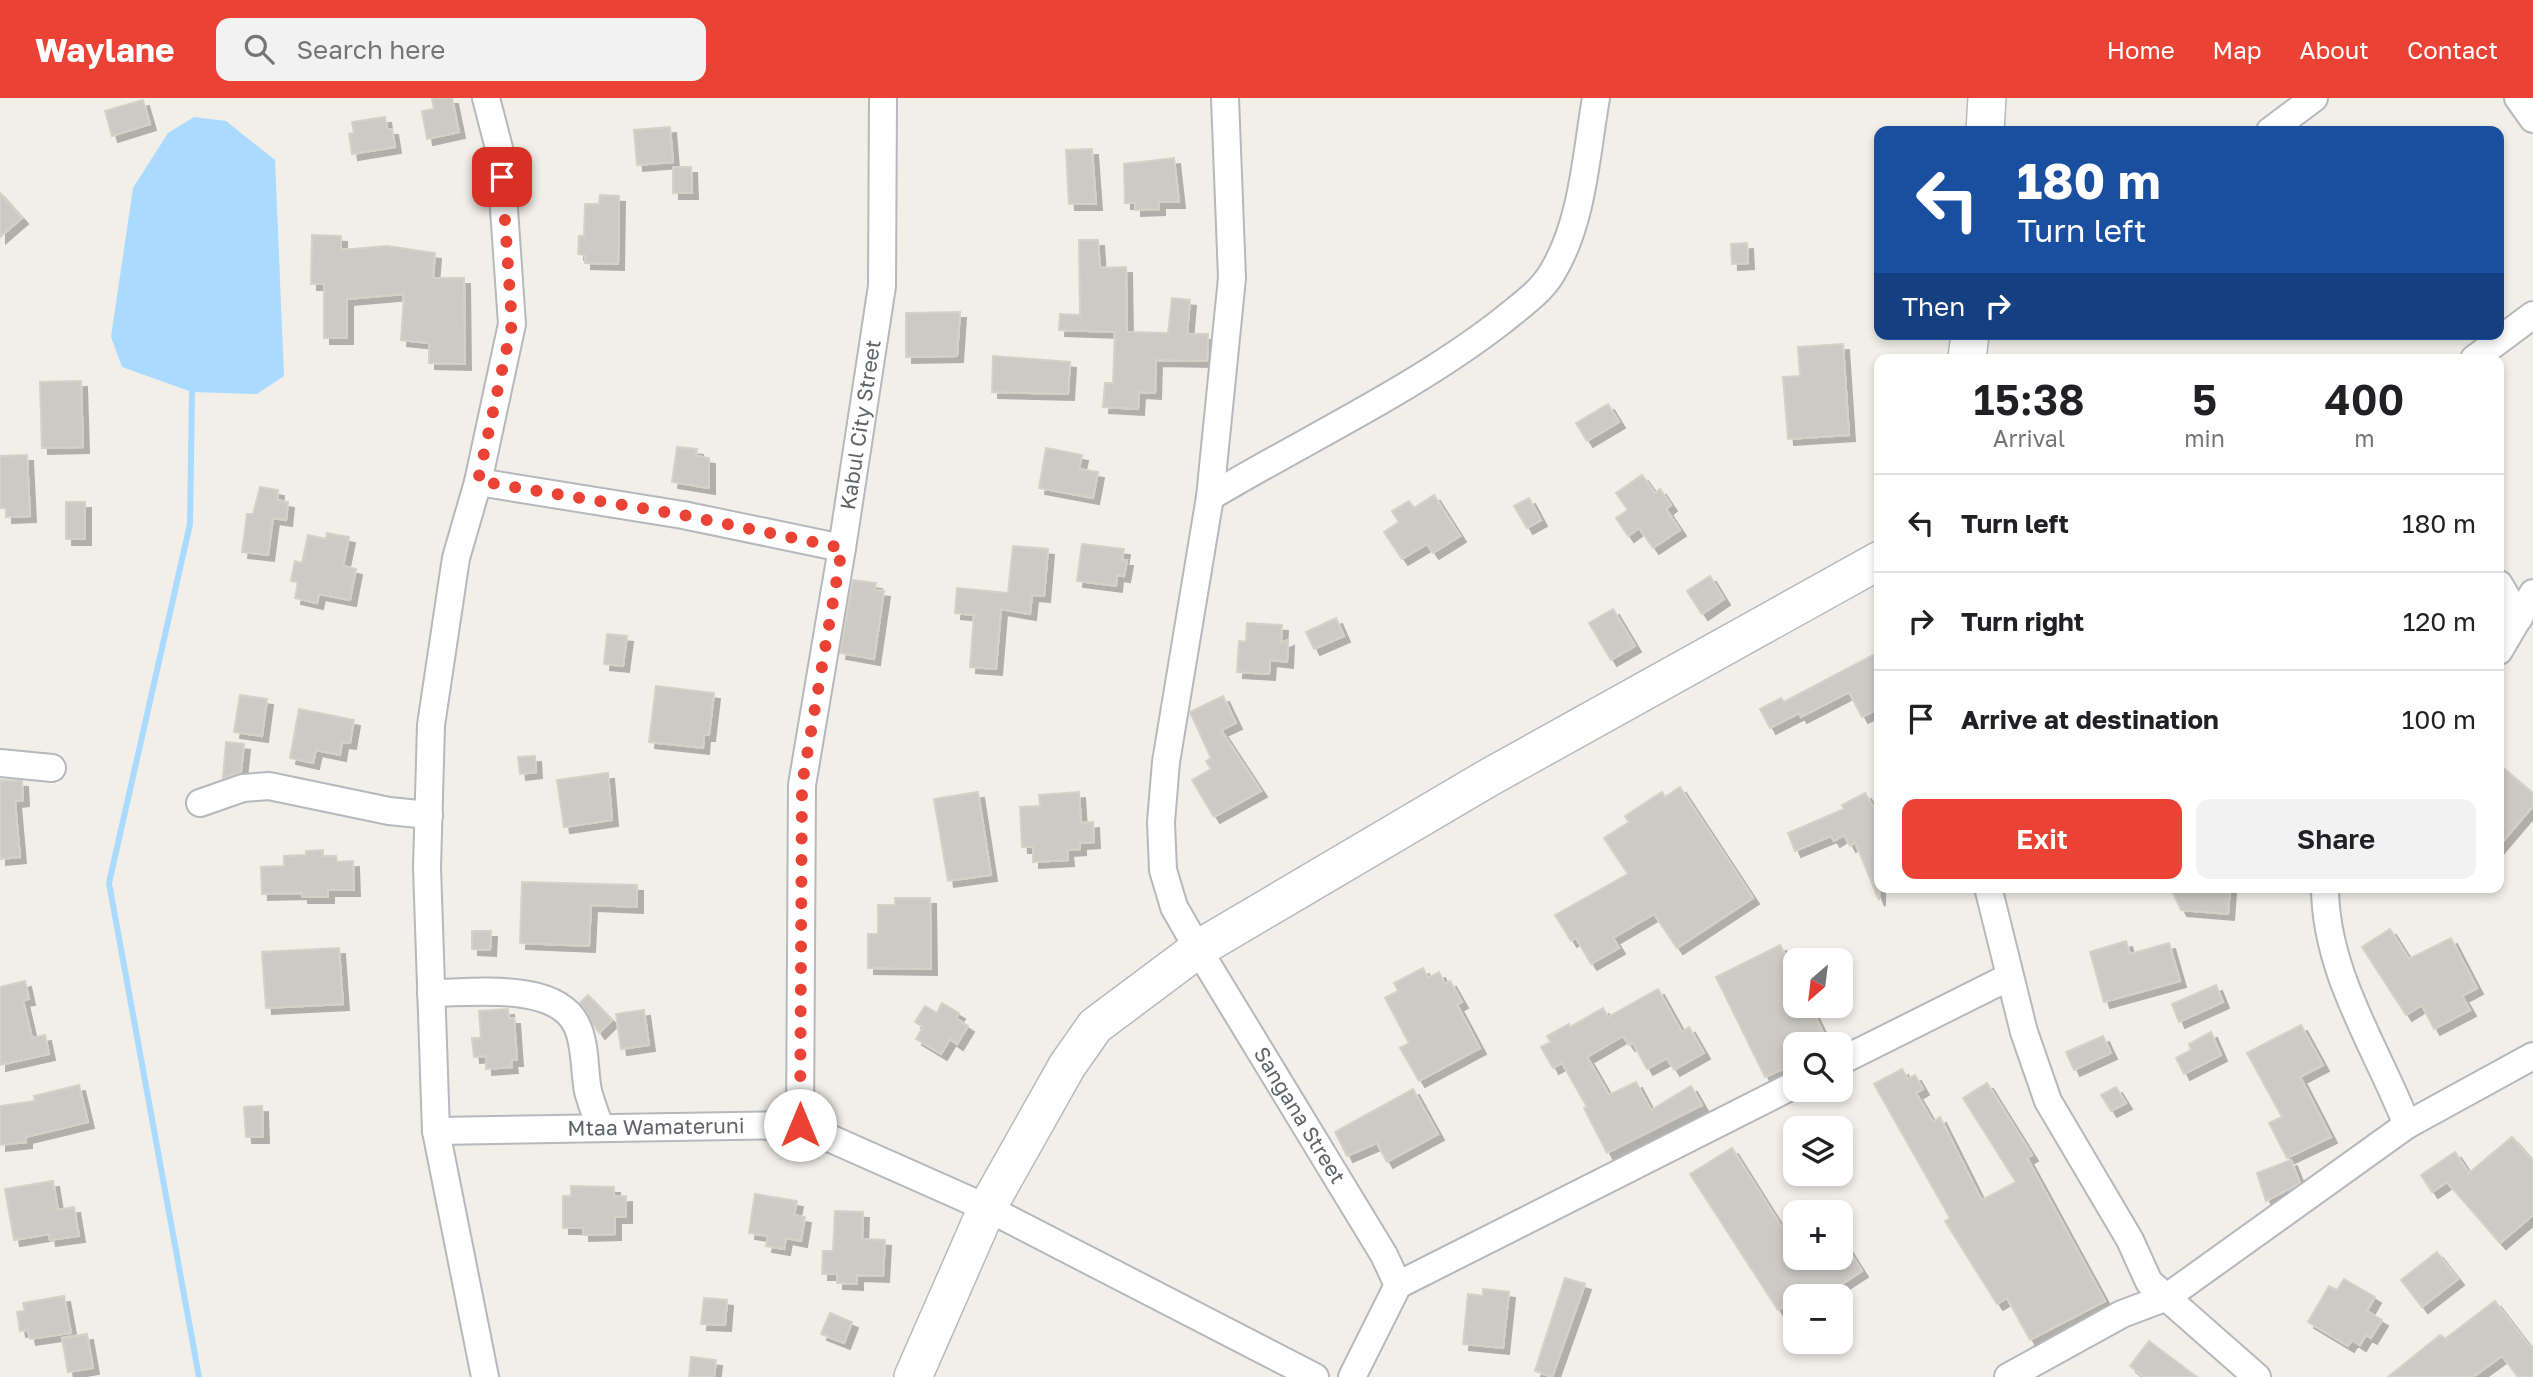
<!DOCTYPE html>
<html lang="en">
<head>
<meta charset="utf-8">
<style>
  :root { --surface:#fff; --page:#f2f2f2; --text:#202124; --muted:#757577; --line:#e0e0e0; --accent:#ea4335 }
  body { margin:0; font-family:"Golos Text",sans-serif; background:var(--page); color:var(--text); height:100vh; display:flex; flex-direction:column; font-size:26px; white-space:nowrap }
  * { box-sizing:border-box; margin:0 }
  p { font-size:23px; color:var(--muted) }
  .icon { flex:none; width:38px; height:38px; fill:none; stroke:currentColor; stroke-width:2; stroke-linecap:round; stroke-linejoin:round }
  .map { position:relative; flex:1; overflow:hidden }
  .details { position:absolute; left:1874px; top:256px; width:630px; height:539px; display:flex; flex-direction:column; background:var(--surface); border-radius:14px; box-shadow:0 4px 10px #0003 }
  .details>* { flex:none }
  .hud { position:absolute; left:1874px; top:28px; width:630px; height:214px; border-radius:14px; box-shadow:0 4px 10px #0003; background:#1a4fa0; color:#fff; overflow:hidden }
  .needle { width:46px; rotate:208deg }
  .buttons { position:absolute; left:1783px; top:850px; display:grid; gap:14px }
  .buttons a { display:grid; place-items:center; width:70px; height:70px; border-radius:14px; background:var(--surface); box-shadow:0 4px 10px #0003; font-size:35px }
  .pin { position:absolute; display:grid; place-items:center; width:60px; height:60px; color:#fff; margin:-30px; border-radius:14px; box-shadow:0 4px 10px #0006 }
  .me { position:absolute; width:77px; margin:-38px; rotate:0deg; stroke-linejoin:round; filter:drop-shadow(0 0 5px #0008) }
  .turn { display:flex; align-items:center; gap:24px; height:147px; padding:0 28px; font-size:32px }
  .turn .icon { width:91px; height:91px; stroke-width:2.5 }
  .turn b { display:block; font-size:49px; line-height:60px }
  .then { display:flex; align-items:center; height:66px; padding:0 28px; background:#0003; gap:14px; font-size:26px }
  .eta { display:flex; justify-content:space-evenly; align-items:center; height:119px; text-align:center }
  .eta b { font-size:42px; font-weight:600; line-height:49px }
  .action { display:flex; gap:14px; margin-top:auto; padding:14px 28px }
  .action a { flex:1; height:80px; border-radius:14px; background:var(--accent); color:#fff; font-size:28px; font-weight:600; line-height:80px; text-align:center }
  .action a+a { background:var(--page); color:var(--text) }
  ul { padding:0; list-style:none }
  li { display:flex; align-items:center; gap:21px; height:98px; padding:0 28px; border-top:2px solid var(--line) }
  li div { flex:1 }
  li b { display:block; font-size:26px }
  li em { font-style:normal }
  header { display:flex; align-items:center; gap:42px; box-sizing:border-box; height:98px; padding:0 35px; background:var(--accent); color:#fff }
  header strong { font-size:33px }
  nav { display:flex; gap:38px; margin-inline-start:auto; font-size:24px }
  .search { width:490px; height:63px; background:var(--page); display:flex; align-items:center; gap:18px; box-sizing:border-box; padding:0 24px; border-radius:14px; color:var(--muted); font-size:26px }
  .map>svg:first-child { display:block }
</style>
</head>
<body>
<header>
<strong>Waylane</strong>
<div class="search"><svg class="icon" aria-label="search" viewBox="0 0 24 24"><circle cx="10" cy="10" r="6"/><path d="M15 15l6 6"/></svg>Search here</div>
<nav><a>Home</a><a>Map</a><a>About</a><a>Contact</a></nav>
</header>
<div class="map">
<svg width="2533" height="1279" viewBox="0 0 2533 1279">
  <defs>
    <filter id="shadow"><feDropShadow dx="6" dy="6" stdDeviation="0" flood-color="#0004"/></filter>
  </defs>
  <rect width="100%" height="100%" fill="#f1efe8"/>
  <path fill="#aadaff" d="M194,19l32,4 49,39 9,216 -27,18 -65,-2 -70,-25 -11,-30 22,-149 35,-55z"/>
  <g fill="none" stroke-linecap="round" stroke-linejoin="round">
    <path stroke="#aadaff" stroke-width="6" d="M192,294l-2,132 -81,359 90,494"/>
  </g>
  <path fill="#cccac5" stroke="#d6d1c6" stroke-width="2" filter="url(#shadow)" d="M432,0h20l7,34 -32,7 -5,-28 12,-2z
    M143,2l7,24 -38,12 -7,-25z
    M385,19l2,12h5l3,18 -43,7 -3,-20 5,-1 -2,-11z
    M670,29l3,35 -36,3 -3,-35z
    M1092,51l4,55h-27l-3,-54z
    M1174,60l5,44h-20v7l-24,1v-7h-10l-1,-39z
    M673,69h18l1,26h-19z
    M0,95l22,25 -22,19z
    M600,97l19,1 -1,68 -33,-1v-8l-7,-1 1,-18h5l1,-32h14z
    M312,137l29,1v14l46,-4 48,7 -2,25h31l1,86 -36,-1v-20l-28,-3 3,-46 -57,5v39h-23v-54h-13z
    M1079,142h19l2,28 26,-1 1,65 41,1 4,-35 18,2 -3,34h21l-1,27 -51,-1 -1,33 -16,-1 -1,17 -35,-2 2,-24h8l2,-51 -56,-2 1,-16 20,1z
    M1747,145l1,20 -16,1 -1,-20z
    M960,214l-3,44 -51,1v-44z
    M1843,246l6,91 -61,4 -5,-62 17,-1 -2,-29z
    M993,258l77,6 -2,32 -76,-2z
    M81,283l2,66 -41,1 -2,-66z
    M1608,306l11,18 -32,19 -11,-18z
    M677,349l20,2 -1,7 13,2v30l-37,-6z
    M1046,350l36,7 -3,14 19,3 -5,26 -54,-10z
    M27,357l3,61 -24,1v-9h-6v-52z
    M1642,377l13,18 5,-4 11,16 -5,4 14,21 -27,18 -14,-20 -11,8 -12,-18 12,-8 -12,-17z
    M260,389l18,3 -1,10 11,2 -2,18 -13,-2 -5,37 -26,-3 5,-38h6z
    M1434,397l26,41 -27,17 -6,-9 -25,15 -18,-27 15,-10 -7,-11 17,-10 5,7z
    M1529,400l12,22 -14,8 -13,-22z
    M66,404h19v37h-19z
    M327,435l22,4 -6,29 13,3 -6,31 -31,-6 -2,9 -22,-5 3,-16 -7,-1 4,-20 7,2 6,-28 18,4z
    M1082,446l42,5 -2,11h5l-3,16 -7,-1 -1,11 -39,-5z
    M1013,448l35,3 -4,47 -12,-1 -2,19 -29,-5 -5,60 -26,-2 4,-52 -19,-2 2,-25 51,5z
    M1710,478l14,23 -22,15 -15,-23z
    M853,482l23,3 -2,7 10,1 -10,68 -34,-6z
    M1613,511l22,37 -24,14 -22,-37z
    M1336,520l8,18 -30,13 -8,-17z
    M1247,525l35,2 -1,18 7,-3 -1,22 -17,-2 -1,14 -32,-2 2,-31 7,1z
    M607,536l20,2 -4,30 -19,-2z
    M1873,557l7,12v41l-18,9 -13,-25 -48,25 -2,-4 -29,15 -10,-19 21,-11 3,4z
    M656,588l58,7 -5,42h-5l-1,13 -54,-6z
    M240,597l27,4 -5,37 -28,-4z
    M1223,598l13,27 -15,7 40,61 -47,26 -22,-37 19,-11 -5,-8 5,-3 -21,-46z
    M299,611l55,11 -4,23 -8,-1 -2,13 -24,-5 -3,13 -23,-5z
    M226,644l18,2 -3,28 -18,6z
    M535,658l1,16 -16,2 -2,-17z
    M2499,666l34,29v13l-34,40z
    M608,675l4,47 -48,7 -7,-47z
    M0,682l22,1 1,19 -8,1 5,56 -20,2z
    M1680,689l73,111 -76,50 -23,-34 -41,24 6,10 -28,16 -15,-26 -5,3 -16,-26 73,-41 -24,-36 25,-16 -4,-6 37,-24 3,5z
    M978,694l13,83 -43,6 -14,-82z
    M1079,694l2,31 12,-1 1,20 -14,1v6l-13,1 1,10 -35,2v-15h-11l-2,-40 20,-1 -1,-11z
    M1865,695l15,25 -1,82 -24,-58 -5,4 -6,-11 -10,6 -3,-5 -36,15 -7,-18 56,-24 -2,-4z
    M323,752v6h13l1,6 16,-1 1,29h-26v7h-26v-4l-40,1 -1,-27 23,-1v-10l22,-1v-4z
    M522,784l115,3v22l-46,-2 -2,41 -69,-3z
    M2170,789h60l-2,27 -47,-4z
    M895,800h35l1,71 -63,-1v-34h10v-29h17z
    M2390,831l19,30 42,-21 26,50 -15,8 8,14 -36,19 -12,-24 -16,10 -44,-68z
    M472,833h19l-1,19 -18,-1z
    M2126,843l4,13 39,-11 11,38 -76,21 -14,-50z
    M1780,847l16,31v30h14l19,39h-33v18l-31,14 -49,-100z
    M339,850l4,56 -77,4 -4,-56z
    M1423,870l5,10 11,-6 6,12 5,-3 12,21 -5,3 23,43 -61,33 -19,-33 9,-5 -24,-45 13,-7 -4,-8z
    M25,883l4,18 -6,1 9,38 13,-3 4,19 -49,11v-78z
    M2216,887l7,17 -44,20 -7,-18z
    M1658,891l24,43 7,-5 15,26 -30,17 -7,-12 -20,11 -14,-26 -4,2 -6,-9 -36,21 22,38 27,-13 15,28 40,-24 11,19 -95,48 -23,-45 3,-1 -25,-44 -9,5 -12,-21 10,-5 -4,-6 22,-12 1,3 33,-19 5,9z
    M588,897l24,25 -13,13 -19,-30z
    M942,905l17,10 -3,5 12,8 -11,18 -7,-5 -9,15 -25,-15 7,-12 -8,-5 10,-16 12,7z
    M508,911l1,9h5l3,42h-6l1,7 -26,2v-13l-12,1 -2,-19h9l-2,-27z
    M644,912l5,35 -28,4 -5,-35z
    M2301,927l22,40 -23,12 31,60 -44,21 -18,-35 13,-6 -35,-64z
    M2211,934l10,23 -37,19 -8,-16 15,-8 -2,-6z
    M2103,938l8,17 -37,17 -8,-18z
    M1902,971l6,10 7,-4 8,14 -7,4 17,29 7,-5 41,82h3l32,-17 -53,-84 24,-15 45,72 -5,3 78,143 -75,39 -23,-42 -10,6 -52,-83 5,-3 -76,-134z
    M79,987l9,37 -62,15v5l-26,3v-39l35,-5 -1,-5z
    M2116,989l10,16 -15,8 -10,-16z
    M1413,991l25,45 -51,28 -10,-19 -30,13 -12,-24z
    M262,1008l1,31h-17l-2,-30z
    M2512,1039l21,24v54l-33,28 -53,-61 -15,10 -11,-17 34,-23 14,21z
    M1732,1050l49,78 15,-10v42h45v-20l21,33 -40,26h-5l-5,-9 -34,22 -88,-136z
    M2291,1062l9,23 -34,18 -9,-28z
    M53,1083l5,29 16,-3 5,29 -29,4 -1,-6 -35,6 -9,-51z
    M571,1088l43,1v10l12,-1v21h-11v17l-32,1v-7h-20v-32h8z
    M755,1096l42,7 -3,14 11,2 -4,24 -15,-3 -2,11 -18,-3 2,-10 -19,-3z
    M835,1113l28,1 -1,27 23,1 -2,36 -26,-1v9l-20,-1v-9h-15l1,-23h10z
    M2437,1154l21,27 -36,28 -21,-27z
    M1565,1180l20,6 -33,93 -17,-6z
    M2344,1181l31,18 -8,14 15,9 -11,18 -5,-3 -6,10 -8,-5 -4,6 -40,-24 21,-36 8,4z
    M1483,1191l26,3 -6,56 -40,-4 5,-50 15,2z
    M64,1198l7,37 -41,6 -2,-9 -8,1 -3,-19 8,-1 -2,-8z
    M704,1200l23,2 -2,25 -24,-1z
    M2495,1203l38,50v26h-15l-16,-21 -29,21h-85l52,-42 8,5 -2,-2z
    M830,1215l22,9 -8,21 -23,-9z
    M87,1236l6,34 -25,4 -6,-34z
    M2149,1243l48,36h-53l-14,-11z
    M691,1259l25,3 -2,17h-25z"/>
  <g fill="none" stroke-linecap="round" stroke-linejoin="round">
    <defs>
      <g id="street">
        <path id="s1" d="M1225,0l7,180 -22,219 -44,265 -5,60 2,48 11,37 24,42 186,306 14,30"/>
        <path d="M2518,0l15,21"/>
        <path d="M2270,33l44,-33"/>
        <path d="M2474,261l59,-44"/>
        <path d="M478,384l205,33 159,33"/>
        <path d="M1210,399c97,-58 203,-107 292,-176 18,-15 38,-28 50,-48 31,-51 34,-118 44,-175"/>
        <path d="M2499,486l20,34"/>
        <path d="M2499,553l34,-58"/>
        <path d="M0,665l52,5"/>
        <path d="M200,705l43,-15 26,-2 120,25 40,4"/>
        <path d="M1988,789l36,145 24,69 82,139 19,42 108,95"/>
        <path d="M2325,789c0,86 52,161 82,238"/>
        <path d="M431,895c41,0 126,-12 146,33 9,19 7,45 11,65 3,12 8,24 12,36"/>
        <path d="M1841,963l168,-84"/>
        <path id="s2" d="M800,1027l2,-340 40,-237 40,-262 1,-188"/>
        <path id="s3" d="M436,1033l364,-6 187,83 328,169"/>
        <path d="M485,1279l-49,-246 -9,-263 4,-143 25,-167 22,-76 34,-158 -12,-172 -14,-54"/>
        <path d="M1352,1279l46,-92 398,-201"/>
        <path d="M2008,1279l114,-63 45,-17 240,-172 126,-69"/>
      </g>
      <path id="secondary" d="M1985,33l2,-33
        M1967,261l3,-25
        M913,1279l74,-169 80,-142 28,-40 103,-77 290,-171 392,-218"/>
    </defs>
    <use href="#street" stroke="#b5b8bc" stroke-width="30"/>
    <use href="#secondary" stroke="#b6babf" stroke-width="40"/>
    <use href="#street" stroke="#fff" stroke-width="26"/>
    <use href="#secondary" stroke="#fff" stroke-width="37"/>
  </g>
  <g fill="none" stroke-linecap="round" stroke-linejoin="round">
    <path stroke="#ea4335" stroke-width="12" stroke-dasharray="0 21.6" d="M502,79l10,147 -34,157 205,34 159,33 -40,237 -2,340"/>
  </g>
  <g text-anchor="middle" stroke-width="7" stroke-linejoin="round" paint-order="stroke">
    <g font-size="21" fill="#5f6368" stroke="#fff">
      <text dy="7" stroke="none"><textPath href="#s2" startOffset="705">Kabul City Street</textPath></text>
      <text dy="7" stroke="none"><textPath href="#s1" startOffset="1059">Sangana Street</textPath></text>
      <text dy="7" stroke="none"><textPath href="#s3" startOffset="220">Mtaa Wamateruni</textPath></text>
    </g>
  </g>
</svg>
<div class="buttons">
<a><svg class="needle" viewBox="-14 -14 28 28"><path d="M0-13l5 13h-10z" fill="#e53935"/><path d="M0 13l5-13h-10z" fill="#757577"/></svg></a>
<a><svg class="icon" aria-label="search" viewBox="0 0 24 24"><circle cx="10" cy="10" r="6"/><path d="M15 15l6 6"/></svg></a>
<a><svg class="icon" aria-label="layers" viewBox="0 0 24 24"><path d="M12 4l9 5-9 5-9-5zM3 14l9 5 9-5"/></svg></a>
<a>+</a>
<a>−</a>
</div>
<div class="pin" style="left:502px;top:79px;background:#d93025"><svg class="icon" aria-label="arrive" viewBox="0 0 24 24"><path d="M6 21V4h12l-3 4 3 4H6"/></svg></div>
<svg class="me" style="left:800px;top:1027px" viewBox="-20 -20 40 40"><circle r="19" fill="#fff"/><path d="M0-13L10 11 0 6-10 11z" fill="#ea4335"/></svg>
<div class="hud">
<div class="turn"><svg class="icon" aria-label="left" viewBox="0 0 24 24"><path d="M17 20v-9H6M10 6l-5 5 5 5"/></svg><div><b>180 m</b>Turn left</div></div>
<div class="then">Then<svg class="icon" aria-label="right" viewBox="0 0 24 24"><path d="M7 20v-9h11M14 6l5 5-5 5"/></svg></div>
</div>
<section class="details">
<div class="eta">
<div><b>15:38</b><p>Arrival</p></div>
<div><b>5</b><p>min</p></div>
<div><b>400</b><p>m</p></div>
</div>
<ul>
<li><svg class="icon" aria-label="left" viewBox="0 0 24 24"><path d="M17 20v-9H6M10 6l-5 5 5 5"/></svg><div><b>Turn left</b></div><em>180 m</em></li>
<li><svg class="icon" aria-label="right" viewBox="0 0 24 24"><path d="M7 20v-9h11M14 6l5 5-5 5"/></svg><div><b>Turn right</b></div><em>120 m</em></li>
<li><svg class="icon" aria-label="arrive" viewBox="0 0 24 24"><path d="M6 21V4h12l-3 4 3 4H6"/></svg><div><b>Arrive at destination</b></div><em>100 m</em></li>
</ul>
<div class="action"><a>Exit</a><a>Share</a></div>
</section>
</div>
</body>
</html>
